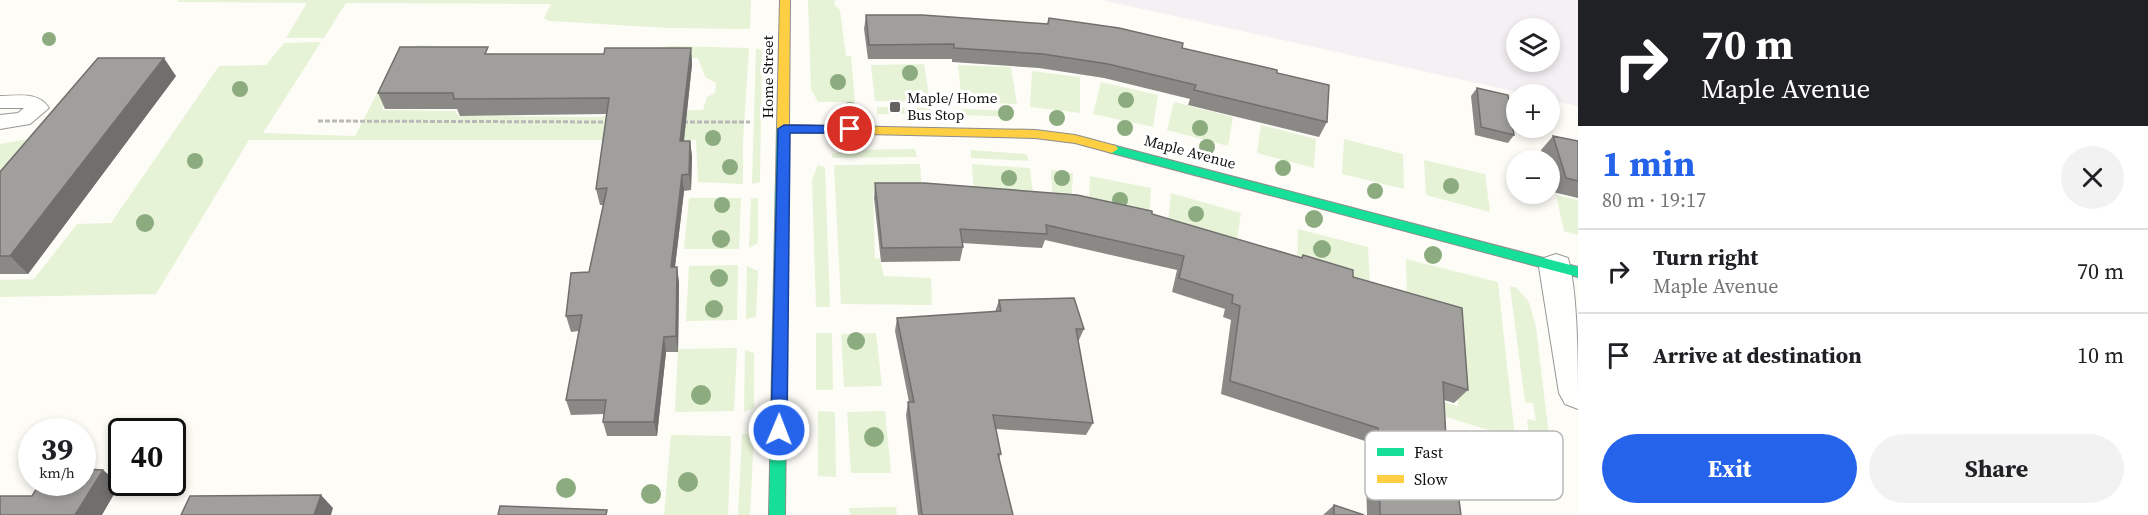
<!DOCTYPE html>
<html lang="en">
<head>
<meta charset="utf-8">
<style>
  :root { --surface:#fff; --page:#f2f2f2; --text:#202124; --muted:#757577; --line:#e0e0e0; --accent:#2563eb }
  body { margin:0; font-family:"Source Serif 4",serif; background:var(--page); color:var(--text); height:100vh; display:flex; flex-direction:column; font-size:22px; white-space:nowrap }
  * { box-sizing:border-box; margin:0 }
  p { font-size:20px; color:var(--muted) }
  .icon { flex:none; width:33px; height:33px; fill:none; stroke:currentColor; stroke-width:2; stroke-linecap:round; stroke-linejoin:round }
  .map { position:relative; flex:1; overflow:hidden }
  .drawer { display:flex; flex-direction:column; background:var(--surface); width:570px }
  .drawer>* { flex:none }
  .top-card { background:#202124; color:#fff; overflow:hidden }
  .buttons { position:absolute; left:1506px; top:18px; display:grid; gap:12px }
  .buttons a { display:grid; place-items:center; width:54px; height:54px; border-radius:50%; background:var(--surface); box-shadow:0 3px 9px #0003; font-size:30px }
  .speed { position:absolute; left:18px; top:418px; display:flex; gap:12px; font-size:30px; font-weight:700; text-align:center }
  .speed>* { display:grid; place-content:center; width:78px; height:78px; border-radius:50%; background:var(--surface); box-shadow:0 3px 9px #0003; line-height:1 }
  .speed small { font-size:15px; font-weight:400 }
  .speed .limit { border:3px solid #111; border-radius:9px; background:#fff; color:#111 }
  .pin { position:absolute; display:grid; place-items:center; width:51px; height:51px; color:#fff; margin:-26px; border:3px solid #fff; border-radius:50%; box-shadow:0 2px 6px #0007 }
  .me { position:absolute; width:66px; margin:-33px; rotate:1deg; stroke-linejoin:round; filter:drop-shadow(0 0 4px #0008) }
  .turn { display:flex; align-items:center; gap:21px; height:126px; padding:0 24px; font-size:27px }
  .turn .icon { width:78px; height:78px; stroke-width:2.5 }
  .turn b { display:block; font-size:42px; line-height:51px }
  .round { display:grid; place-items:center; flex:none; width:63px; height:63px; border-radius:32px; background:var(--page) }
  .summary { display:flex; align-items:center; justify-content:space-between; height:102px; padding:0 24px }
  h1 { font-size:36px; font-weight:700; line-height:45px; color:var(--accent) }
  .cta { display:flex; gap:12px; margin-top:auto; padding:12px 24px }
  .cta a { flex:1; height:69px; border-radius:36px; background:var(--accent); color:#fff; font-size:24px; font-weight:700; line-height:69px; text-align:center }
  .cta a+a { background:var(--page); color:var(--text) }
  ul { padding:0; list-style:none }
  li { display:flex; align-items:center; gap:18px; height:84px; padding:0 24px; border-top:2px solid var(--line) }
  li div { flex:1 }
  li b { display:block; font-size:22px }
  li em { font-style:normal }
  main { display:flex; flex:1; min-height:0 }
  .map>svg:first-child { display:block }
</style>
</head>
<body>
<main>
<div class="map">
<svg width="1578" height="515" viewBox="0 0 1578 515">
  <rect width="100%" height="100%" fill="#fdfcf7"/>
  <path fill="#f5f0f3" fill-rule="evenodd" d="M1102,0h476v106l-28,-6v-6h-24zM1516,28h34v34h-34z"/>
  <path fill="#e7f3d7" d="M179,0h572l-1,29 -81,-1 -120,-7 -5,-3 7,-14 -205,-1 -22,35h-38l21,-35 -130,-1z
    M808,0h27l-1,4 6,6 6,46h5l4,46h-37l-7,-13z
    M321,42l-58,91 92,3 43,-83 20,-8 57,3 -71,15 -22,47 73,1 4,5 142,1 14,-5 88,-2 4,-13 8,-4 1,-10 -11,-6 -7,-19h-14l-28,-10 14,-2 79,2 -6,93v43l-45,-2 -2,-42h-447l-93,154 -156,3v-17l34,-1 43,-55 34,-1 108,-157 47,-1 18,-22z
    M756,48l6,2 -2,132 -8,2z
    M924,64l6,38 -55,-1 -4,-36z
    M958,65l53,2 6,37 -55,-2z
    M1032,71l48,6v36l-50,-6z
    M1101,82l57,13 -5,32 -60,-13z
    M1174,102l59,15 -5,29 -61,-16z
    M877,107l53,1 1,6h-54z
    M961,109l52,2 1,6 -52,-2z
    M1261,125l55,14 -2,29 -57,-15z
    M29,139l-29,34v-29z
    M1344,139l59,15 1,35 -62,-15z
    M915,149l2,8 -85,1v-4l12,-4z
    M971,150l55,4 3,7 -58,-3z
    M1424,160l61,14 5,38 -64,-17z
    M920,164l2,26 -49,3 2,65 5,1 4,17 47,2 1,27 -91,-1 -7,-139z
    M972,164l58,4 4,33 -60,-3z
    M818,165l7,2 5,140h-14l-4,-127z
    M1051,170l22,3 -4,65 -14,-2z
    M1090,176l61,12 -2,35 -61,-12z
    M1171,193l70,20 -5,33 -69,-16z
    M1556,195l22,5v35l-14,-4z
    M689,198h52l-2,51h-55z
    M751,198h7v45l-9,5z
    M1298,229l70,18 2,41 -73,-19z
    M1406,259l92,23 17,156 -105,-32 -1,-13 49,13 -5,-86 -46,-25z
    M738,265l-1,55 -51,1 3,-55z
    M747,266l11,5 -2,46 -10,2z
    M1510,287h6l13,15 7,25 15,125 -21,-7 -3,-26 9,2 -3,-18 -8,-1z
    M816,333h16l1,57h-17z
    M876,333l6,53 -38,1 -3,-53z
    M737,348l-3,63 -59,1 3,-63z
    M745,350l9,3v55l-10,4z
    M818,411l17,1 1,65 -18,-1z
    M885,411l6,62h-40l-4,-61z
    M742,434h12l-4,81h-12z
    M671,435l60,1 -3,79h-64z
    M896,507l1,8h-47l-1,-7z"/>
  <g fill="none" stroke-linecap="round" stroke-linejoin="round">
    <defs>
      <path id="lane" d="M0,96c19,0 38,-5 49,12l-19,16 -30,5v-14l18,-2 6,-5h-24z"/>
      <path id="street" d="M1556,254l12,4c10,34 10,111 10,151l-13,-5 -6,-11 -20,-126 5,-9z"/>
      <path id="fast" d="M783,124l6,4 -4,387h-16l8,-387z
        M1112,145l466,122v10l-470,-125 -2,-3 2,-3z"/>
      <path id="slow" d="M780,0h10l-1,125 246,5 40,5 41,11 2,3 -6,4 -37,-10 -40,-5 -255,-6 -3,-4z"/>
    </defs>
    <use href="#lane" stroke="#979795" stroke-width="2"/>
    <use href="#street" stroke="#979795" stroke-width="2"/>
    <use href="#fast" stroke="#8e8d8b" stroke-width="2"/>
    <use href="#slow" stroke="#8e8d8b" stroke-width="2"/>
    <path stroke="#b9b9b8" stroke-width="3" stroke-dasharray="5 2" stroke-linecap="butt" d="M318,121l291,1
      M683,122h67"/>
    <use href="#lane" fill="#fffffe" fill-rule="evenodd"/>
    <use href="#street" fill="#fffffe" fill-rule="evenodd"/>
    <use href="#fast" fill="#16e098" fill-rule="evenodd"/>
    <use href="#slow" fill="#ffcf43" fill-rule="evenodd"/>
  </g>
  <g fill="#8cac80">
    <circle cx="49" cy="39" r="7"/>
    <circle cx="910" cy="73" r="8"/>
    <circle cx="838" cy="82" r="8"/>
    <circle cx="240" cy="89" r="8"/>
    <circle cx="1126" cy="100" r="8"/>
    <circle cx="850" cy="110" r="8"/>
    <circle cx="1006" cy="113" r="8"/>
    <circle cx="1057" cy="118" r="8"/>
    <circle cx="1125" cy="128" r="8"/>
    <circle cx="1200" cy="128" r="8"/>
    <circle cx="713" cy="138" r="8"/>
    <circle cx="1207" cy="147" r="8"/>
    <circle cx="195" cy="161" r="8"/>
    <circle cx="730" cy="167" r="8"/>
    <circle cx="1283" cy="168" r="8"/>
    <circle cx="1009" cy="178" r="8"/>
    <circle cx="1062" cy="178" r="8"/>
    <circle cx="1451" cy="186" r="8"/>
    <circle cx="1375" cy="191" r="8"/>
    <circle cx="1120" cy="200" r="8"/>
    <circle cx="722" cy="205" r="8"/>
    <circle cx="1196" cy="214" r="8"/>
    <circle cx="1314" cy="219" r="9"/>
    <circle cx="145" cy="223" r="9"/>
    <circle cx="721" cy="239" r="9"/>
    <circle cx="1322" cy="249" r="9"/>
    <circle cx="1433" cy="255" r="9"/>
    <circle cx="719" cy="278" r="9"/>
    <circle cx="714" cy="309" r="9"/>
    <circle cx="856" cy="341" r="9"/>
    <circle cx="701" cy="395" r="10"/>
    <circle cx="874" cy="437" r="10"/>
    <circle cx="688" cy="482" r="10"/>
    <circle cx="566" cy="488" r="10"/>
    <circle cx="651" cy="494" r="10"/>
  </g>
  <path fill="#8a8986" d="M866,15l181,9 2,-6 133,30 95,25 50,49 -8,15 -131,-32 2,-6 -86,-21 -65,-10 -87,-6v-3h-84l-4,-30z
    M691,48l1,16 -8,77h6l2,16 -1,33 -7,1 -9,76h2l2,16 -1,69h-12l-9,84h-50l-4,-14 1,-8 -33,1 -5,-15 13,-69 -8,1 -5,-16 23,-44 14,-67h-3l-4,-16 11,-75 -147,2 -3,-7h-72l-7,-16 112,-39h114z
    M176,76l-148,198h-28v-102z
    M1477,88l37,47 -6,8 -33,-8 -4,-39z
    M1553,136l25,5v57l-25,-6 -3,-13v-19h-6l-3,-10z
    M875,183l277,31 149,44 2,-3 50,22 115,113 -14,13 -10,-3 5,96 12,19h-94l-2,-74 -144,-47 10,-74 -8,-3 2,-8 -53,-17 5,-22 -132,-30 -3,8 -80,-5 1,4 -3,14 -79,1 -7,-64z
    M999,300l85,29 -6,13 15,81 -7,12 -90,-6 5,25 -2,4 14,57h-95l-12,-100 2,-13h1l-14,-71 2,-13 98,-6z
    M1334,505l30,10h-41z"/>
  <path fill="#716f6d" d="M691,48l1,16 -10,93 -2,-16z
    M164,58l12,18 -148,198 -18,-18z
    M690,141l2,16 -1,33 -2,-16z
    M682,175l2,16 -11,92 -2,-16z
    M677,267l2,16 -1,69 -2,-16z
    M664,337l2,15 -9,84 -3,-14z
    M103,470l17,14 -18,31h-27z
    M321,495l12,13 -2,7h-17z"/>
  <path fill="#a19f9c" stroke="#716f6d" stroke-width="1.5" d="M866,15h56l126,9 1,-6 70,10 64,15 -1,5 95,22v3l52,12 -2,37 -133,-32 2,-5 -88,-21 -65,-10 -89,-6v-4l-85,1z
    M400,47h88l-3,7h119l1,-6h86l-11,93h10l-1,33 -7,1 -11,92h6l-1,69 -12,1 -10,85h-51l3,-22h-40l16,-85 -16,1 5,-43 18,-1 18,-84 -11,1 13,-91 -155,1 -1,-6h-75z
    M98,58h66l-154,198h-10v-84z
    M1477,88l31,7 6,40 -33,-8z
    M1553,136l25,5v40l-12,-3z
    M875,183h49l153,12 75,16v3l150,44 1,-3 50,15v7l109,31 6,82 -25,-8 6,114 10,4 2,15h-81l-2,-87 -148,-47 10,-75 -8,-3 1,-8 -54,-17 5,-22 -138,-31 1,9 -87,-5 3,18 -81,1z
    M1074,298l10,31h-8l17,94 -100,-8 8,39h-3l15,61h-91l-14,-113h6l-17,-84 104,-7 -2,-11z
    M82,469l21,1 -28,45h-75v-19h32l8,-13h42z
    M321,495l-7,20h-133l9,-19z
    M1334,505l30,10h-30z
    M500,506l107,4 -1,5h-108z"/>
  <path fill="#2563eb" stroke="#184099" stroke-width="1.5" d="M784,125l66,1 6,3 -6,4h-60l-3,297 -3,5 -5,2 -6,-2 -2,-5 7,-301z"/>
  <rect fill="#646362" stroke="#fff" stroke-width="2" x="889" y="101" width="12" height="12" rx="3"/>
  <g text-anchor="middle" stroke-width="6" stroke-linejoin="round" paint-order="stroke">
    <g font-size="15" fill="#111" stroke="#fff">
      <text transform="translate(768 77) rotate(-90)" y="5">Home Street</text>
      <text transform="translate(1190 152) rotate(15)" y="5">Maple Avenue</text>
    </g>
    <g font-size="15" fill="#111" stroke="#fff" text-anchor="start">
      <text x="907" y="103">Maple/ Home<tspan x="907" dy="17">Bus Stop</tspan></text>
    </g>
  </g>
  <rect x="1365" y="431" width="198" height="69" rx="9" fill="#fff" stroke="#b8b8b8" stroke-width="1.5"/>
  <rect x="1377" y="448" width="27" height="8" fill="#16e098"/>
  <rect x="1377" y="475" width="27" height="8" fill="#ffcf43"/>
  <g font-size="16" fill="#111">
    <text x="1414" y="458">Fast</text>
    <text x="1414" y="485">Slow</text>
  </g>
</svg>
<div class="buttons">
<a><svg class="icon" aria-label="layers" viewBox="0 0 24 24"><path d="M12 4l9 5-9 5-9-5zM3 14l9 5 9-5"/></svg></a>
<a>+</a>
<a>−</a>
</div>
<div class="speed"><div>39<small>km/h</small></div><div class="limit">40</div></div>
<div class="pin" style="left:850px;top:129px;background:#d93025"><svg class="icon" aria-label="arrive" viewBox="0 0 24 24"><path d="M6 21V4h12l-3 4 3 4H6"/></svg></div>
<svg class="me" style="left:779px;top:430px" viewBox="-20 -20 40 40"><circle r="17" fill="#2563eb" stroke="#fff" stroke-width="3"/><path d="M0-11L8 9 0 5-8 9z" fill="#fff"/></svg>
</div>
<section class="drawer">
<div class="top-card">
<div class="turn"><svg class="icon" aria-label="right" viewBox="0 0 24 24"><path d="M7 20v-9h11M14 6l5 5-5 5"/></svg><div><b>70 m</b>Maple Avenue</div></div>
</div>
<div class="summary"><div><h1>1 min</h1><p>80 m · 19:17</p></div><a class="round"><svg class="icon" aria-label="close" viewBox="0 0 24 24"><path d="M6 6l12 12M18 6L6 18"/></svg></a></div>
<ul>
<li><svg class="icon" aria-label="right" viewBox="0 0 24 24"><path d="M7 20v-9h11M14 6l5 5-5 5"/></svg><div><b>Turn right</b><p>Maple Avenue</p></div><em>70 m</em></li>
<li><svg class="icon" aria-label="arrive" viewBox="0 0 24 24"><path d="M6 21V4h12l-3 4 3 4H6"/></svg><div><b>Arrive at destination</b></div><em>10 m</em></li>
</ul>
<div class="cta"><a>Exit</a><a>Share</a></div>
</section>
</main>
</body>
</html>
